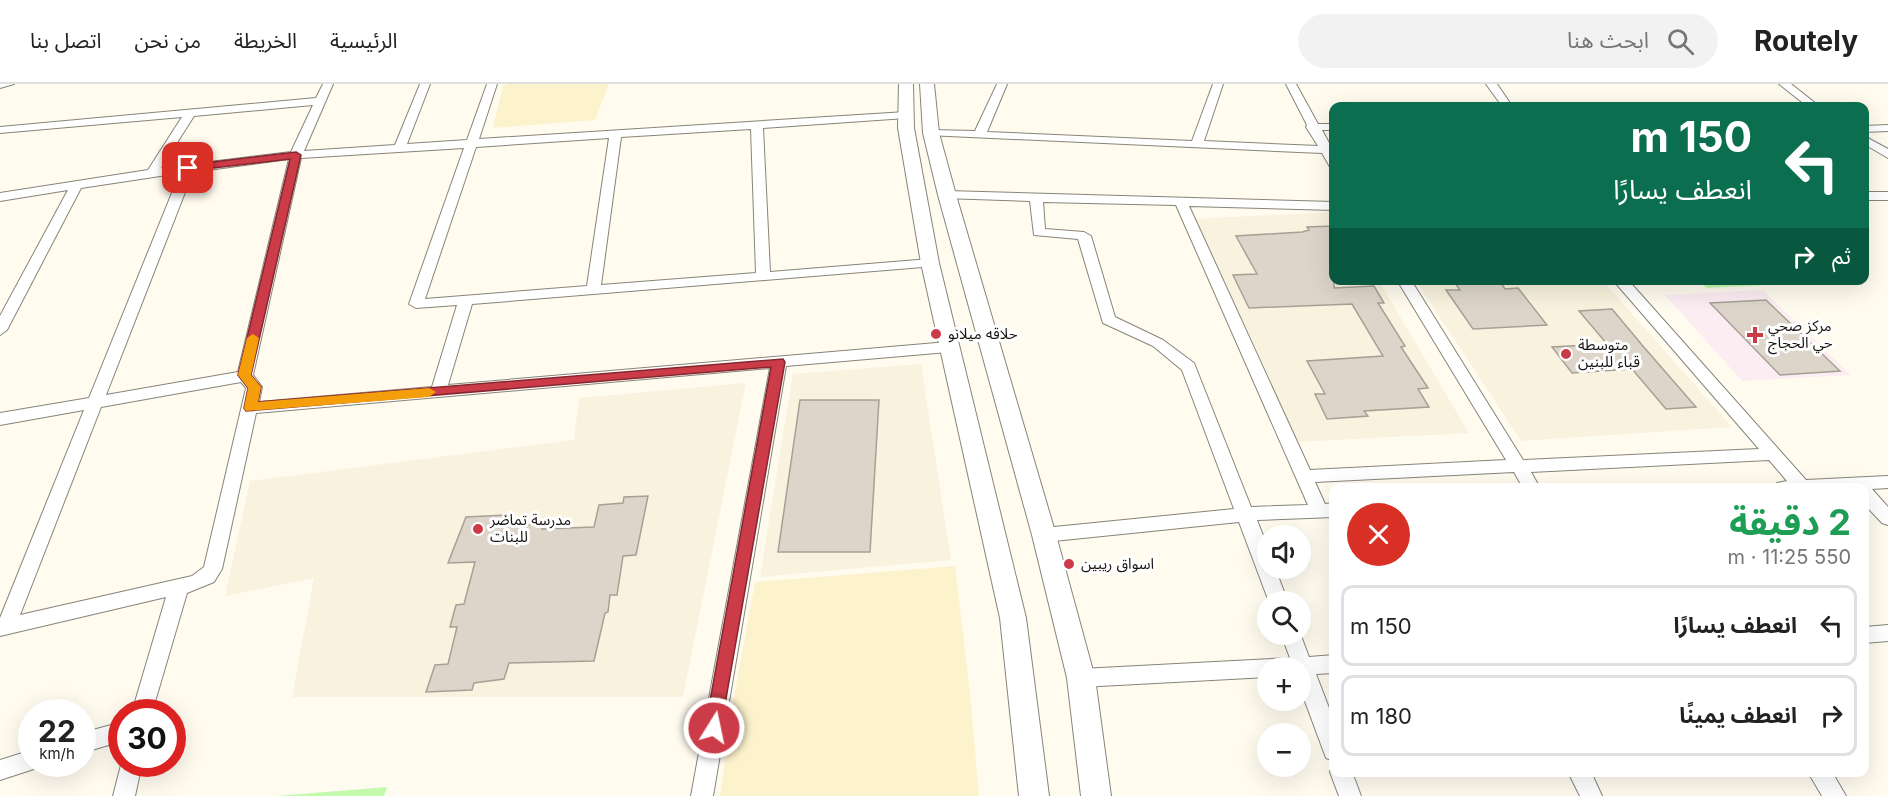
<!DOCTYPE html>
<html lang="ar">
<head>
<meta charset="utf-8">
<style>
  :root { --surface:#fff; --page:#f2f2f2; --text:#222; --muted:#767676; --line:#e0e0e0 }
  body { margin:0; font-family:Inter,"Noto Sans Arabic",sans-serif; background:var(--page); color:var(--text); direction:rtl; height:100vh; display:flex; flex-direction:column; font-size:22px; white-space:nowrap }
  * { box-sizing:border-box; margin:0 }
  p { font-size:20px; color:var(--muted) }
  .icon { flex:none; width:33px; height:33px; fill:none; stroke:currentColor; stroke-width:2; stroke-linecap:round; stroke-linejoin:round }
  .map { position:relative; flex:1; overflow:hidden; direction:ltr }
  .sheet { position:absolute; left:1329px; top:399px; width:540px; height:294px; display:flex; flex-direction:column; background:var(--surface); border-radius:12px; box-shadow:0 6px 24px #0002; direction:rtl }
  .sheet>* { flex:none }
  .banner { position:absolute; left:1329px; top:18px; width:540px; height:183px; border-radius:12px; box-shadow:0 6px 24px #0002; direction:rtl; background:#0b6e4f; color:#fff; overflow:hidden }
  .tools { position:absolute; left:1257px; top:441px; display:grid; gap:12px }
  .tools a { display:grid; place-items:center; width:54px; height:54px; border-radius:50%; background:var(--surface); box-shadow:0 6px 24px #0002; font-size:30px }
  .speed { position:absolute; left:18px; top:615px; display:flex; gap:12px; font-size:30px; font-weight:700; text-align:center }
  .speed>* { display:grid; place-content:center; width:78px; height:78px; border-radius:50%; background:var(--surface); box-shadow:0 6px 24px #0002; line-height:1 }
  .speed small { font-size:15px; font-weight:400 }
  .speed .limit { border:9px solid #d22; background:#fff; color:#111 }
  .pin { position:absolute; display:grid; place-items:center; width:51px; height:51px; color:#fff; margin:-26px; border-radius:12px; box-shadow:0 3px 9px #0006 }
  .me { position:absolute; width:66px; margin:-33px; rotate:10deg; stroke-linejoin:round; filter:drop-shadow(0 0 4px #0008) }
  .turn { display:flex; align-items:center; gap:21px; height:126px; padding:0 18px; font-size:27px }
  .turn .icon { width:78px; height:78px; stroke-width:2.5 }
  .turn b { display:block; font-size:42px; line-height:51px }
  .then { display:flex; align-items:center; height:57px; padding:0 18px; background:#0003; gap:12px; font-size:22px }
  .round { display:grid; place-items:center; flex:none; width:63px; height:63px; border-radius:32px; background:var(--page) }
  .overview { display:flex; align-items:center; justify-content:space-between; height:102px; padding:0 18px }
  h1 { font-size:36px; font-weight:700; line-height:45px; color:#1e9e55 }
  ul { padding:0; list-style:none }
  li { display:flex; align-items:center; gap:18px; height:81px; margin:0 12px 9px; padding:0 6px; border:3px solid var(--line); border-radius:12px }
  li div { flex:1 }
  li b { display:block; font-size:22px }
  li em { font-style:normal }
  header { display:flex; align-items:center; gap:36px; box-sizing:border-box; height:84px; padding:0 30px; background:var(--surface); border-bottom:2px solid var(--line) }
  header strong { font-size:28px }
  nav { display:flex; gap:33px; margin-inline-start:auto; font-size:21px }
  .search { width:420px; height:54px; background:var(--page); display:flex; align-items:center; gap:15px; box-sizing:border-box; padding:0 21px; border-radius:33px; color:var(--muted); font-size:22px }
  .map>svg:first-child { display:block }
</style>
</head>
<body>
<header>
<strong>Routely</strong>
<div class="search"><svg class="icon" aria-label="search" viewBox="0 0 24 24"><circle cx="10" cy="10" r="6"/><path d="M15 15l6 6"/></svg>ابحث هنا</div>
<nav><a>الرئيسية</a><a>الخريطة</a><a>من نحن</a><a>اتصل بنا</a></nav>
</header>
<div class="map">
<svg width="1888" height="712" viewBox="0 0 1888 712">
  <rect width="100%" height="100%" fill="#fffbef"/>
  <path fill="#f8f2de" d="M1333,128l1,68 45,1 90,152 -173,9 -101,-223z
    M1416,197h187l129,146 -211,14z
    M921,280l30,196 -191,17 33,-203z
    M746,299l-63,314h-391l22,-119 -89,18 25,-115 324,-41 5,-42z"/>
  <path fill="#fcedf2" d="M1763,206l88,85 -109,6 -77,-86z"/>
  <path fill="#c4faad" d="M1779,197l4,3 -76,4 -8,-7z
    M387,703l-3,9h-108z"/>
  <path fill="#fcf2cc" d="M509,0h100l-14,36 -102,8 10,-42z
    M955,482l15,127 9,103h-259l15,-105 20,-109z"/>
  <path fill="#ddd5ca" stroke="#a7a095" stroke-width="1.5" d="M1334,142v62l40,-2 10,17h-6l27,43 -4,1 27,41 -10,1 11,18 -65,4 4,5 -41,3 -12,-25h10l-18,-33 76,-5 -31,-52 -103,4 -16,-33 24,-1 -21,-38 66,-4 7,-2 -2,-3z
    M1453,196h46l6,9 13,-1 29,37 -74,4 -27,-39h14z
    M1766,216l74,71 -60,4 -70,-72z
    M1612,225l30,36 54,62 -30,2 -34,-40 -60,4 -20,-26 55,-3 -28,-33z
    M800,316h79l-9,152h-92z
    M648,412l-12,59 -13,1 -6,39h-7l-2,17 -3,1 -11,48 -85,2 -5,16 -30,4 -2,7 -46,2 9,-27 13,-1 9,-37h-7l6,-22 8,-1 11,-42 -27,1 18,-46 41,-2 -4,11 40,-2 -1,5 52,-2 5,-22 24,-2 1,-6z"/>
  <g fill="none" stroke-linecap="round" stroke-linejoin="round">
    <defs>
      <path id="minor" d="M0,0h14l-14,4z
        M323,0h10l-29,67 91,-6 25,-61h10l-23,60 60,-4 20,-56h10l-18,55 427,-27 6,3 -6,3 -143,10 7,144 160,-13 7,4 -2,3 -463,38 -24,81 500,-43 8,5 -8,5 -162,14 -73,430h-22l79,-428 -514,45 -34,156 -8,13 -27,11 -35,119h-20l34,-115 -166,39v-18l84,-208 -84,15v-12l89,-15 91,-225 -99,15 -74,142 -7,5v-19l68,-126 -68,11v-8l148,-23 34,-53 -182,16v-6l316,-29zM313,21l-22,47 -130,16 33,-52zM751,45l5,144 -155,12 20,-148zM609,54l-22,148 -162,13 51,-152zM464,64l-55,156 7,4 41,-3 -25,82 -173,15 3,-15 -9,-12 48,-217zM289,75l-51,213 -132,23 87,-223zM241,298l5,6 -42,179 -12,9 -172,39 81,-208z
        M997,0h10l-20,48 205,9 21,-57h10l-19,57 114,5 -12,-19 1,-2 -21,-41h10l22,40h16v6h-12l12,22v16l-4,-1 -8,-14 -395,-18v-4l4,-1 44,1z
        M1486,0h11l15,22h-10z
        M1779,0h12l28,22h-12z
        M1888,41v6l-24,1v-6z
        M1864,52l24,13v9l-24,-14z
        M947,107l387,11v8l-145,-4 121,264 196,-10 -109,-180h14l112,180 236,-11 -146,-169h15l178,200 82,-4v12l-16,1 16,18v18l-6,-2 -18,-19v-16h-89l2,-5 10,-2 -18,-21 -238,12 9,16h-17l-9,-16 -199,10 10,22 9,-1v14l-77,3 11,28v20h7l13,34h-19l-30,-80 -195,20 -6,-2 -3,-5 3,-5 6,-2 190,-19 -52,-139 -29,-24 -50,-23 -25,-84 -44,-4 -4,-34 -87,-3 -2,-3zM1043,118l133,3 132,300 -57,2 -57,-144 -31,-23 -48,-23 -24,-81 -7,-4 -39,-3z
        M1864,108h24v8h-24z
        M1888,541v16l-24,2v-16z
        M1300,549l9,24 25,-2v18l-18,1 18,47v40l-8,-3 -26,-70v-20h-32v9l-187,10 -7,-3 -3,-6 3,-6 7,-3 209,-11 -9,-24z
        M122,638v19l-40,12v-20z
        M32,666v14h9l-1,3 -40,13v-20z
        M122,677v3h20l-7,32h-22z
        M1333,681l1,7h18l9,24h-22l-9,-24z
        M1568,688h23l11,24h-22z
        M1808,688h24l14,24h-24z"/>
      <path id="secondary" d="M899,0h14l1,44 25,135 87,355 23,178h-30l-19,-178 -79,-355 -23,-135z
        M920,0h14l5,49 17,62 100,340 39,143 16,118h-30l-14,-118 -35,-143 -94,-340 -15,-62z"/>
    </defs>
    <use href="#minor" stroke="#878479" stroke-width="2"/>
    <use href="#secondary" stroke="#878479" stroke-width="2"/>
    <use href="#minor" fill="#fff" fill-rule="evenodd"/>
    <use href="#secondary" fill="#fff" fill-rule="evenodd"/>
  </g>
  <path fill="#cc3c48" stroke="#85272f" stroke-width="1.5" d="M296,68l5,3 -50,220 10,12 -3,15 525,-43 2,3 -65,371 -6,2 -6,-2 -3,-5 66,-361 -525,44 -2,-3 4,-20 -10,-13 52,-216 -102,12 -5,-3 5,-3z"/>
  <path fill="#f59e0b" d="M253,250l6,4 -8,37 10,12 -3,15 171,-14 7,4 -7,5 -183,14 -2,-3 4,-20 -10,-13 9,-37z"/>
  <g fill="#cc3c48" stroke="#fff" stroke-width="2">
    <circle cx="936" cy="250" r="6"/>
    <path d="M1752 242h6v6h6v6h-6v6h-6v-6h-6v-6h6z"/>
    <circle cx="1566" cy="270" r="6"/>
    <circle cx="478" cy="445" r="6"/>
    <circle cx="1069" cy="480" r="6"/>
  </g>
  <g text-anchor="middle" stroke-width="6" stroke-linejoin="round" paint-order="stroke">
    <g font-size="15" fill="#161410" stroke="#fff" text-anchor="start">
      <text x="1768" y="247">مركز صحي<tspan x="1768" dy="17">حي الحجاج</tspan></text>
      <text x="948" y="255">حلاقه ميلانو</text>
      <text x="1578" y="266">متوسطة<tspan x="1578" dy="17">قباء للبنين</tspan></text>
      <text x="490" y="441">مدرسة تماضر<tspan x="490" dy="17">للبنات</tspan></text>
      <text x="1081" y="485">اسواق ريبين</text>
    </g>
  </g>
</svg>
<div class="tools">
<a><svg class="icon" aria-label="sound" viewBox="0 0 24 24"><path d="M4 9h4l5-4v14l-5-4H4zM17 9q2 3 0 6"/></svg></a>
<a><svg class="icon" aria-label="search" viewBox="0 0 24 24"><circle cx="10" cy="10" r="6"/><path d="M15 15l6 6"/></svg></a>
<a>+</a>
<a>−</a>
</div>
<div class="speed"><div>22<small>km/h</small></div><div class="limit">30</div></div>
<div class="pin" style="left:188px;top:84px;background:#d93025"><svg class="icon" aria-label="arrive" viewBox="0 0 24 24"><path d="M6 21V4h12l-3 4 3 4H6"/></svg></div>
<svg class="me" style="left:714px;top:644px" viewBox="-20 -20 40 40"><circle r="17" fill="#cc3c48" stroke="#fff" stroke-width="3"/><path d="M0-11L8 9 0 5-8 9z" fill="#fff"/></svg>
<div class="banner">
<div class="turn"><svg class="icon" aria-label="left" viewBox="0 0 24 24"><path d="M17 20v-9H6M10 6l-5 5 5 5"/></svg><div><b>150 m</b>انعطف يسارًا</div></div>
<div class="then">ثم<svg class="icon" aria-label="right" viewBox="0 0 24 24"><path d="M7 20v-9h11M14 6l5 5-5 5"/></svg></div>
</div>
<section class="sheet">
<div class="overview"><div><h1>2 دقيقة</h1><p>550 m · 11:25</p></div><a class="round" style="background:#d93025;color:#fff"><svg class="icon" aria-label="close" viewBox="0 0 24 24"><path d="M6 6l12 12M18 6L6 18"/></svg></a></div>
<ul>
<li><svg class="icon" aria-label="left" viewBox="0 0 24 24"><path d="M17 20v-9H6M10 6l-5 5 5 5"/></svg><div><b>انعطف يسارًا</b></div><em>150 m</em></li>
<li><svg class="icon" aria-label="right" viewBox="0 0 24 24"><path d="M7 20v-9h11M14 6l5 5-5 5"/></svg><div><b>انعطف يمينًا</b></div><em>180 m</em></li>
</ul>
</section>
</div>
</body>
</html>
